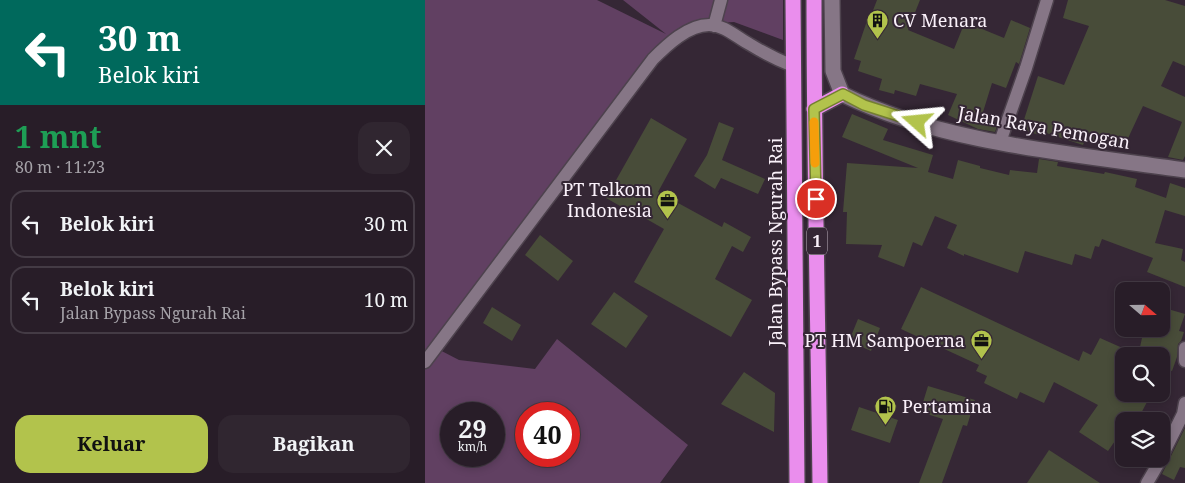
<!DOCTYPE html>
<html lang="id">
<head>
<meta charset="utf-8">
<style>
  :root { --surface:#281d28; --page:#302630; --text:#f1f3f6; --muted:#a5a2a8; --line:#443b45; --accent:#b2c34c }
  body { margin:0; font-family:"Noto Serif",serif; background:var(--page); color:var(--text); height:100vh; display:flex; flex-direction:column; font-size:19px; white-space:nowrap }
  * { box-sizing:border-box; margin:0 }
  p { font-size:16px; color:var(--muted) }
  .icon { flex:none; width:28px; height:28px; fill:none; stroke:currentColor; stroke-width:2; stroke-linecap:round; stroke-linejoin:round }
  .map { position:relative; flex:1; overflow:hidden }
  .sheet { display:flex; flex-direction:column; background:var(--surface); width:425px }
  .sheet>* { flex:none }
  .hud { background:#00695c; color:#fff; overflow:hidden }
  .needle { width:32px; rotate:110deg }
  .controls { position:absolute; left:690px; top:282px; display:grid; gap:10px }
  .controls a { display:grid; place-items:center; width:55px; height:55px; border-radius:10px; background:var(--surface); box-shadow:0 2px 8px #0003,0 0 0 1px var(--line); font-size:25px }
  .speed { position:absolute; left:15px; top:402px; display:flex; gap:10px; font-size:25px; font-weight:700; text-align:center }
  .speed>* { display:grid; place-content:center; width:65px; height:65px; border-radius:50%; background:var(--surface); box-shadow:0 2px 8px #0003,0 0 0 1px var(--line); line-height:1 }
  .speed small { font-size:12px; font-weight:400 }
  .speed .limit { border:8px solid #d22; background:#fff; color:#111 }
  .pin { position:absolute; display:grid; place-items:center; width:42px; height:42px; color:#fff; margin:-21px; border:2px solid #fff; border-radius:50%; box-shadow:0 1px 5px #0007 }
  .me { position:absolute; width:55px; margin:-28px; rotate:288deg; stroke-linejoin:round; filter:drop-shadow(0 0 4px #0008) }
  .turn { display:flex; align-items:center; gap:18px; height:105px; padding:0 15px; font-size:22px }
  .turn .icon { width:65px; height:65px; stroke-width:2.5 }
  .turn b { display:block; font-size:35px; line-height:42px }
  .round { display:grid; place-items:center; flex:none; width:52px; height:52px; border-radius:15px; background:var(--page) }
  .summary { display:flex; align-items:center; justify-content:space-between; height:85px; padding:0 15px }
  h1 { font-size:30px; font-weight:700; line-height:38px; color:#1e9e55 }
  .button { display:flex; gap:10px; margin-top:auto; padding:10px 15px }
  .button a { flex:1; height:58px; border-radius:15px; background:var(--accent); color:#111; font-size:20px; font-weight:700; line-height:58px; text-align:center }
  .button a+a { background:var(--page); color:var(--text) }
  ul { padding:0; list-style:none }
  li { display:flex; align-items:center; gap:15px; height:68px; margin:0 10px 8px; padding:0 5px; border:2px solid var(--line); border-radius:15px }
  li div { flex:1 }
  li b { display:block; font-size:19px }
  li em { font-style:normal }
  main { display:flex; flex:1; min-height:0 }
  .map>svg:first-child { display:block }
</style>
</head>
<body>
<main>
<section class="sheet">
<div class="hud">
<div class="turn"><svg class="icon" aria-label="left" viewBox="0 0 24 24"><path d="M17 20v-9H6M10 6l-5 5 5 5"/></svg><div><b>30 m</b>Belok kiri</div></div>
</div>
<div class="summary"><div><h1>1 mnt</h1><p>80 m · 11:23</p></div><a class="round"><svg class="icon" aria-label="close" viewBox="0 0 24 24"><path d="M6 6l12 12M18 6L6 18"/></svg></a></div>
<ul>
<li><svg class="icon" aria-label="left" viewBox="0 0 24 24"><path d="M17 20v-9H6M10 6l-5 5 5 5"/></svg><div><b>Belok kiri</b></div><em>30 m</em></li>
<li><svg class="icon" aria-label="left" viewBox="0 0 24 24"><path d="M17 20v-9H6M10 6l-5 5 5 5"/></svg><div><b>Belok kiri</b><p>Jalan Bypass Ngurah Rai</p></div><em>10 m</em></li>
</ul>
<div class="button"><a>Keluar</a><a>Bagikan</a></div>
</section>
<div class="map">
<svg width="760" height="483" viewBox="0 0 760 483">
  <rect width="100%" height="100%" fill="#352735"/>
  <path fill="#614062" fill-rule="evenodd" d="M0,0h172l69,34 -43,-34h160v40l-49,-18 -29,2 -36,12 -237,310 27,14 76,9 22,-30 131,106 -28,38h-235zM26,414h43v42h-43zM101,414h43v42h-43z"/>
  <path fill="#484c39" d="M452,0h43l-12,30 46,19 11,-27 39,16 7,-18 19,8 -11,36 -3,-2 -10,26 -14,-5 -9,29 17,6 -5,14 -17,-3 -30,-14 9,-21 -37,-10 -4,12 -21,-6 -1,4 -15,-4 3,-11 -24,-8 3,-10 -7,-2 16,-47 2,1z
    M643,0h97l20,6v60l-12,-5 -12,25 24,11v59l-2,4 -15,-3 14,-35 -39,-16 -19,41 -39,-7 -2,5 -43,-14 -1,4 -18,-6 17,-53 26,9 25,-59 -26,-8z
    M427,114l36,15 -5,11 50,15 -5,17 25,7 5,-19 22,6v2l29,7 1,-5 27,3 2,-14 19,3 -1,4 47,8 1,-2 32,7 -2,8 31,11 4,-15 15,5v28l-20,-6 -10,33 28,6 -2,11 4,2v25l-38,-15 6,-14 -51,-19 -3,8 -4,-1 -4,13 -16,-5 -3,11 -47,-14 -7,22 -54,-19v2l-17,-8 10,-23 -22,-9 -13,30 -9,-4 -9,25 -26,-10 4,-12 -36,-1 1,-32h-4l4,-49 71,5 -76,-31z
    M226,118l36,21 -29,53 64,35 2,-5 27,15 -8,15 -11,-6 -17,33 37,21 -21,37 -97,-55 30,-53 -21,-12v2l-37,-21z
    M294,122l15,6 -12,32 43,19 -7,15 -37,-16 -6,11 -21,-13 13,-21z
    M115,235l33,26 -15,20 -33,-26z
    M496,287l158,74 4,-10 8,4 9,-17 27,12 -11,35 8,4v5h8l15,8 -10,19h-13v7l-16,23 -29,-19 19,-27 -44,-23 -10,21 -24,-11 -3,7 -33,-16 3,-7 -11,-5 3,-6 -78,-36z
    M189,292l34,24 -22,32 -35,-24z
    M67,307l29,18 -9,16 -29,-18z
    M736,307l24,7 -6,17 5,1 -3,9 -3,3 -1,13 -5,14 -11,-4v-11h-23l6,-27h17z
    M433,319l22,9 -9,23 -22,-10z
    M319,372l31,21 -1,39 -53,-28z
    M503,386l47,14 -8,26 -4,-1 -21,58h-23l24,-64 -23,-7z
    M434,407l39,13 -8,23 -39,-13z
    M760,428v40l-5,-1 -6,13 -12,-6z
    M624,450l51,33h-73z"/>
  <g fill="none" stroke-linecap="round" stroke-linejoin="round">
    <defs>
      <path id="street" d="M289,26l7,-26
        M575,142l26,-74 21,-68
        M760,348v13
        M0,362l228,-303c14,-14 35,-34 56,-34 16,0 28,13 42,20 13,8 27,15 42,21
        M736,458l22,-44 2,-11
        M722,483l14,-24"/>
      <path id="secondary" d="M407,0l1,71 9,23c101,50 233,60 343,76"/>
      <path id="highway" d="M368,0l4,483
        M389,0c0,161 4,322 6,483
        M389,109l28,-15"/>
    </defs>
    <use href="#street" stroke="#4d424d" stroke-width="15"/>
    <use href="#secondary" stroke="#4d424d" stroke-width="18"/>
    <use href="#highway" stroke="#4d424d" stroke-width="18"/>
    <use href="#street" stroke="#867686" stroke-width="12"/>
    <use href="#secondary" stroke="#867686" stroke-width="15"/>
    <use href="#highway" stroke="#ea8eed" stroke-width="15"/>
  </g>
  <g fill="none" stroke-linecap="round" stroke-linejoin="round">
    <defs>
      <path id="route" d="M391,199l-2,-90 29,-15 21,11 53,17"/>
    </defs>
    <use href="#route" stroke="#747f31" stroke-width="12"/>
    <use href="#route" stroke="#b2c34c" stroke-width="9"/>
    <path stroke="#f59e0b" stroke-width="9" d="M389,122l1,41"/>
  </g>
  <defs>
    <symbol id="building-pin" viewBox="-11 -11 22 30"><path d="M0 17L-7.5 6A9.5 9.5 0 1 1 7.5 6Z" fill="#b2c34c" stroke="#352735"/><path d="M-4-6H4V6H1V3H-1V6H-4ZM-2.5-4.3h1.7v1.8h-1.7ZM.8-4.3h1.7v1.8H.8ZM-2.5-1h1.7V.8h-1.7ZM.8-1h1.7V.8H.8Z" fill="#111"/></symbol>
    <symbol id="office-pin" viewBox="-11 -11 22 30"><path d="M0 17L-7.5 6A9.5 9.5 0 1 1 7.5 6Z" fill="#b2c34c" stroke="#352735"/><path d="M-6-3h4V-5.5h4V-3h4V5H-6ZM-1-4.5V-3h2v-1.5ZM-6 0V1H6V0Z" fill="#111"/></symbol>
    <symbol id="fuel-pin" viewBox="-11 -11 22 30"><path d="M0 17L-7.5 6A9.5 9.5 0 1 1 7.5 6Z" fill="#b2c34c" stroke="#352735"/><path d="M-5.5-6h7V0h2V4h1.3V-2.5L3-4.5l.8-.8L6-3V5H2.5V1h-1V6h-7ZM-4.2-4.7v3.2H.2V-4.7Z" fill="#111"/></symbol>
  </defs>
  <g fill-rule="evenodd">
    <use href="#building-pin" x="440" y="8" width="25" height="34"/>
    <use href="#office-pin" x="230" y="188" width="25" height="34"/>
    <use href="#office-pin" x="544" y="328" width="25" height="34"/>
    <use href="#fuel-pin" x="448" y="394" width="25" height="34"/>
  </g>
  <g text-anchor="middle" stroke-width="4" stroke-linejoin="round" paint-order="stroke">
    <rect fill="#352735" stroke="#bfb4bf" stroke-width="1" x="382" y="227.5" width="20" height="27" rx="4"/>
    <g font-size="16" font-weight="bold" fill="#faf1fa">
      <text x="392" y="247">1</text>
    </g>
    <g font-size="18" fill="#faf1fa" stroke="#352735" text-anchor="start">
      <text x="468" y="27">CV Menara</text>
      <text x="227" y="196" text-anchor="end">PT Telkom<tspan x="227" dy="21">Indonesia</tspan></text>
      <text x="540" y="347" text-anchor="end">PT HM Sampoerna</text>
      <text x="477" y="413">Pertamina</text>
    </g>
    <g font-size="18" fill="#faf1fa" stroke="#352735">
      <text transform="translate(619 128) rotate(10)" y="6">Jalan Raya Pemogan</text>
      <text transform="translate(351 242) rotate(-90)" y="6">Jalan Bypass Ngurah Rai</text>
    </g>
  </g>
</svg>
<div class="controls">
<a><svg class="needle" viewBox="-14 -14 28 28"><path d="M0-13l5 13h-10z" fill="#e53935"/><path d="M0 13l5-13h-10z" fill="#a5a2a8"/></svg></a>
<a><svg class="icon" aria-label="search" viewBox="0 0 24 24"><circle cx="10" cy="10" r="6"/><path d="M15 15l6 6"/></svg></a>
<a><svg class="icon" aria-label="layers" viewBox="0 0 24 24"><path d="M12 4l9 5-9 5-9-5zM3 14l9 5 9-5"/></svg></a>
</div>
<div class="speed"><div>29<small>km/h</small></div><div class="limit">40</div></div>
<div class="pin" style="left:391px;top:199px;background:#d93025"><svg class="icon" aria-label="arrive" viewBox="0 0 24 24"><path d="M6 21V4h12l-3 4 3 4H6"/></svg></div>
<svg class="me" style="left:492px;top:122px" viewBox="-20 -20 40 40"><path d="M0-17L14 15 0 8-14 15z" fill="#b2c34c" stroke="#fff" stroke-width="4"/></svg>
</div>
</main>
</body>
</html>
